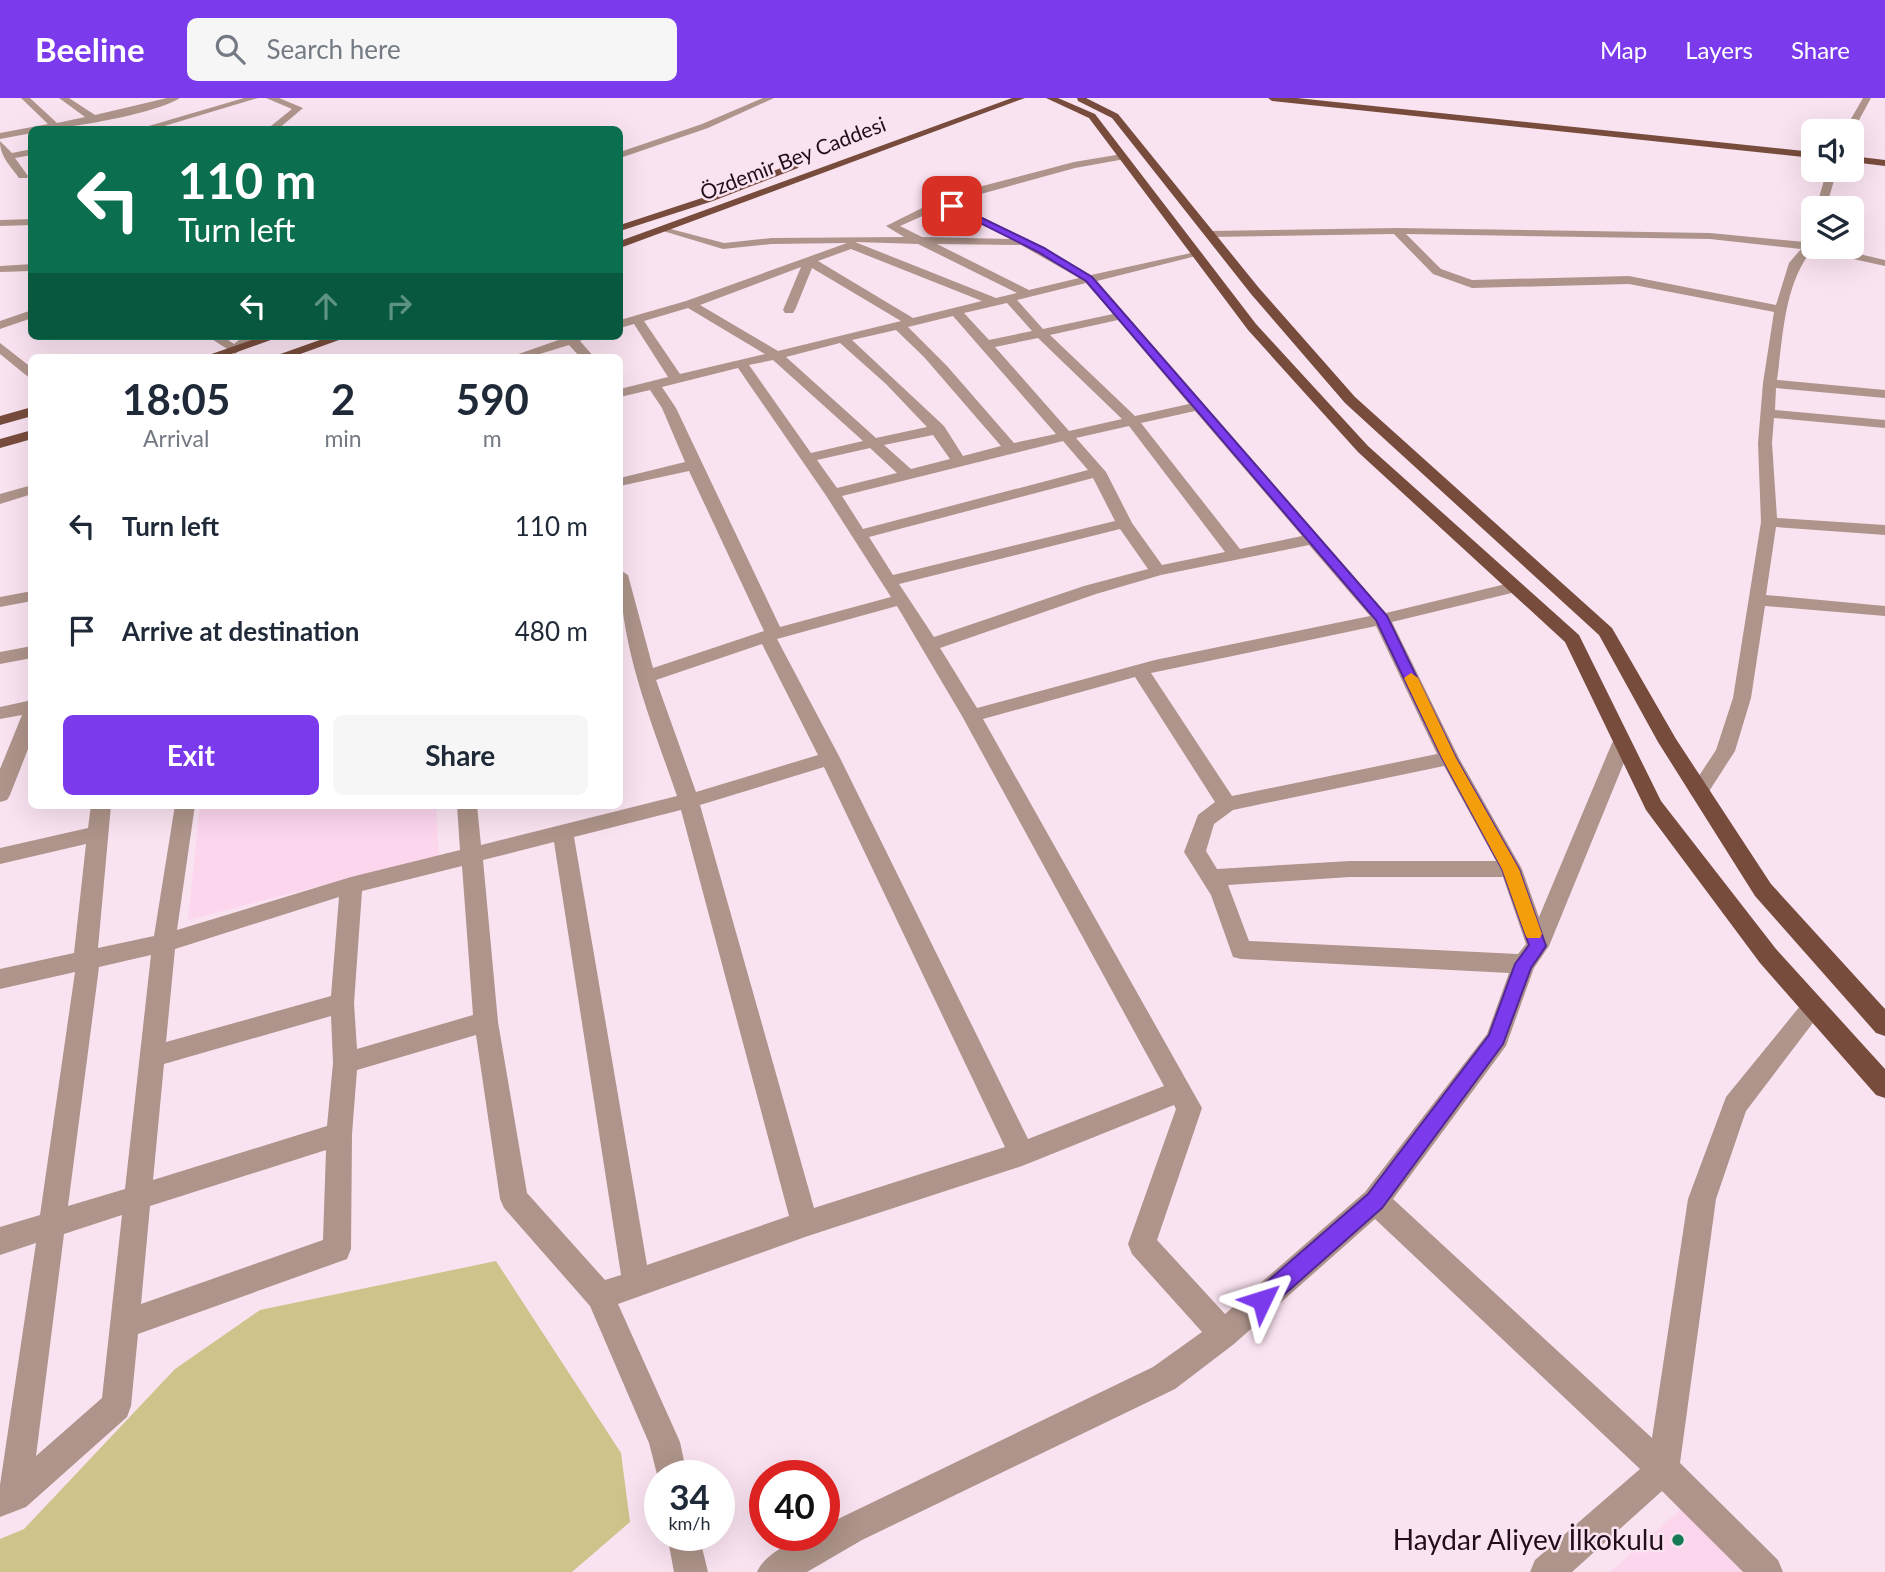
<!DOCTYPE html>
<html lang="en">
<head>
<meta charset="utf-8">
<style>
  :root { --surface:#fff; --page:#f6f6f7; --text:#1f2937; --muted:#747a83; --accent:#7c3aed }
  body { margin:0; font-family:Lato,sans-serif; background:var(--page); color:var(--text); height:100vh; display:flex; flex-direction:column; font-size:26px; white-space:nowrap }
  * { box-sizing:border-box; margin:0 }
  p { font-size:23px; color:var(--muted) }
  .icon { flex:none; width:38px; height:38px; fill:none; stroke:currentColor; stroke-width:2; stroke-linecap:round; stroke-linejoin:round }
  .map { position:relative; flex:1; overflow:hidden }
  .drawer { position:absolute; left:28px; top:256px; width:595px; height:455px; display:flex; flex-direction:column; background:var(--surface); border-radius:10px; box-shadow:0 7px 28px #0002 }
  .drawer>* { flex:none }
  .top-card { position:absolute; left:28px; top:28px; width:595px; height:214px; border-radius:10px; box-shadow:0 7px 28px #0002; background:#0b6e4f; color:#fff; overflow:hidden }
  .controls { position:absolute; left:1801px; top:21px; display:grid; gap:14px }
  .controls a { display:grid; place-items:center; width:63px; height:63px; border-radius:10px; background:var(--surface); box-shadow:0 7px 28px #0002; font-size:35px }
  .speed { position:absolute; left:644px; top:1362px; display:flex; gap:14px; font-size:35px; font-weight:700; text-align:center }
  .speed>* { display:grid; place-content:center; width:91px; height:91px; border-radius:50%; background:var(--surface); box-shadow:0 7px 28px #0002; line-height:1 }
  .speed small { font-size:18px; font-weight:400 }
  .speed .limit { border:10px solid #d22; background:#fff; color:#111 }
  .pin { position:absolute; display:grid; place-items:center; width:60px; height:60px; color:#fff; margin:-30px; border-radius:14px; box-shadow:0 4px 10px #0006 }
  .me { position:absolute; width:77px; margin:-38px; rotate:49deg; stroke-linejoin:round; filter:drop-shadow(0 0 5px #0008) }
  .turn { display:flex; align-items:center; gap:24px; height:147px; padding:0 35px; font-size:32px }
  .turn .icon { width:91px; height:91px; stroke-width:2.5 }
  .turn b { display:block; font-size:49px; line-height:60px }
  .lanes { display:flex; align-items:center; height:66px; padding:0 35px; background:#0003; justify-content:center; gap:35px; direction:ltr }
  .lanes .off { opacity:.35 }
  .eta { display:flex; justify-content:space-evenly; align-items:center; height:119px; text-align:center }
  .eta b { font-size:42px; font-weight:700; line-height:49px }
  .cta { display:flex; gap:14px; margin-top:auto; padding:14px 35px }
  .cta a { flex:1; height:80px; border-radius:10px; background:var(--accent); color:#fff; font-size:28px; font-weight:700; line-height:80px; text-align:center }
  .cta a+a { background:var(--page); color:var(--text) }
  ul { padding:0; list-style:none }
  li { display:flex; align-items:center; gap:21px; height:105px; padding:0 35px }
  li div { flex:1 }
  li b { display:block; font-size:26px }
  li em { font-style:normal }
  header { display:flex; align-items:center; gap:42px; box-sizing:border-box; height:98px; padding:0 35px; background:var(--accent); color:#fff }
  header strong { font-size:33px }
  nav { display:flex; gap:38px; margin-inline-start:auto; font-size:24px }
  .search { width:490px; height:63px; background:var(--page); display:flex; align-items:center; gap:18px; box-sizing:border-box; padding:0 24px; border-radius:10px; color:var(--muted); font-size:26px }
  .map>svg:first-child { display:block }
</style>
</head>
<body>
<header>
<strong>Beeline</strong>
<div class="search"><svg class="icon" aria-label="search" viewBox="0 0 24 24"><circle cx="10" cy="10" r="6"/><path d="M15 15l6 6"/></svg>Search here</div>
<nav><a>Map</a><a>Layers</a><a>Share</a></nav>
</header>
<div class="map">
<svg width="1885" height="1474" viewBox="0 0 1885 1474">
  <rect width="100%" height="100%" fill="#fae3f1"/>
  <path fill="#fcd6ed" d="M200,707h236l3,50 -251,65z
    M1681,1411l61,63h-132z"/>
  <path fill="#ccc48b" d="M496,1163l125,192 9,69 -58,50h-572v-33l24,-10 151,-160 85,-59z"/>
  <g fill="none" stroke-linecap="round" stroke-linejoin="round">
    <path fill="#ae948a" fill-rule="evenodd" d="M21,0h9l27,25 28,-6 -26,-19h10l26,17 72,-17h13c-25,16 -117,32 -148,32v3l-32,6v-6l48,-9z
      M244,0h14l-107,32h-16z
      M266,0h13l24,10 -26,22h-11l26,-21z
      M763,0h11l-66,30 -88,30v-6l82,-28z
      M1863,0h8l-19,35 -8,-2z
      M0,43l12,12 20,-4v6l-17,3 13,18 -1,2h-8c-9,-13 -19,-21 -19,-37z
      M1122,56l3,1v4l-50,9 -123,34 93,46 46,27 109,-24v4l-103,26 289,332 128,-31 6,1 2,4 -2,4 -128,31 67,136 63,111 17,48 73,-174 3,-5h14l3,5 -83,203 -15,22 -28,78 -113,153 259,239 36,-239 38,-102 79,-97 8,-3 8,3 4,7 -79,104 -30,88 -36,264 98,97 5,12h-40l-81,-81 -90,81h-42l5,-12 105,-91 -265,-250 -141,125 -59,45 -313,151 -55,32h-50c9,-21 45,-37 67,-37v-9l16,-8 313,-151 49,-35 -70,-78 -4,-10 48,-135 -2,-4 -152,61 -217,71 -187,67 62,138 7,33h-27v11l-11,-43 -59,-137 -86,-98 -4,-9 -24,-164 -119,35 -5,64 -1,115 -4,10 -209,75 -7,72 -4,11 -101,90 -26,10v-32l36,-242 -36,12v-28l40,-12 35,-243 -75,17v-20l74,-16 12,-109 -86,20v-16l88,-20 3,-23h20l-13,143 56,-12 21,-131h20l-18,125 174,-53 109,-27 -3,-45h20l4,40 196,-49c-25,-73 -57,-148 -57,-226l8,5 25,93 111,-37 -75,-160 -69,15v-8l65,-16 -23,-54 -12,-18 -30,7v-8l48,-12 -34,-53 -14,4v-8l66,-19 161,-58 -75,1 -49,5 -60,-18v-4l61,16 48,-5 132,-1 -18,-11 62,-31 126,-33zM945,108l66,33 -89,-2 -22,-11zM855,144l63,2 99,49 -21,5zM937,146l84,1 58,33 -50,12zM851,151l131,52 -69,17 -95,-57zM801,169l-18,43 2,3h8l2,-3 17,-42 89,53 -123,30 -78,-46zM1086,185l27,31 -70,15 -26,-29zM1007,205l25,28 -43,9 -25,-27zM688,210l77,46 -85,20 -36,-53zM953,218l103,118 -42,9 -67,-77 -39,-39zM1118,222l71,84 -54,12 -85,-81zM896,232l28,27 77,89 -38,10 -19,-30 -92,-86zM1038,240l84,81 -53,12 -74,-84zM840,245l46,41 41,43 -51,11 -90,-81zM773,262l90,81 -52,12 -62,-88zM738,270l87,126 66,103 -111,30 -104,-219 -14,-21zM1195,313l107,125 -62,13 -99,-126zM1129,328l96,126 -63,13 -30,-42 -26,-51 -30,-34zM933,337l17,24 -39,10 -27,-24zM1063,343l25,29 -225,59 -21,-33zM870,350l27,25 -60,15 -20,-28zM1093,380l22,43 -222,54 -24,-38zM1120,431l28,40 -64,17 -150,51 -35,-53zM1309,447l61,71 -215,44 -178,48 -37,-60 156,-54 65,-19zM897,508l65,110 202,370 -136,53 -188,-381 -63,-119zM1376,528l61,128 -205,42 -81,-123zM762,546l56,111 -122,37 -40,-112zM1135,579l80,125 -17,13 -14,37 27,43 22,62 8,2 268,14 -22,61 -122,158 -140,122 -68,-74 45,-132 -219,-389zM1444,668l52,95h-146l-133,8 -11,-18 8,-27 19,-14zM824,669l181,380 -191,61 -114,-403zM681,712l108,406 -142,49 -73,-428zM554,744l67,433 -16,5 -78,-87 -29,-171 -15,-162zM462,768l11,149 -116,34 -3,-46 8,-112zM1350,779h153l23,67 -8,10 -269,-13 -21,-56zM339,799l-8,99 -165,46 9,-93zM151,857l-26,234 -57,17 31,-239zM331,918l2,47 -6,63 -174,54 11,-116zM326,1052l-3,90 -182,64 9,-98zM122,1117l-20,183 -66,58 28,-222z
      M1827,72h10l-11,38h-10z
      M32,121v6l-32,1v-6z
      M1397,130l313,5 95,9 4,-10 4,-1v16h16l56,13v6l-73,-16c-28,34 -29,87 -35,130l108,10v8l-109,-10 -1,22 110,10v8l-111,-10 -2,25 5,75 108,7v10l-109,-8 -10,68 119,11v10l-120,-10 -14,92 -16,53 -29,45 -7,2 -7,-2 -3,-5 27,-41 17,-52 28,-176 -3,-79 5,-60 11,-71 -145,-28 -157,4 -39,-14 -39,-40 -184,3 -6,-3 6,-3zM1406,136l304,5 91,10 -12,14 -13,42 -147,-29 -157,4 -31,-11z
      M32,166v7l-32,1v-6z
      M32,212v8l-32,11v-8z
      M207,238h15l12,8 10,-8h14l-23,18z
      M570,238h19l-9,5 14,16h-14l-11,-12 -39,12h-20z
      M0,245l32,25v12l-32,-26z
      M32,387v9l-32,10v-10z
      M32,493v10l-32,6v-10z
      M32,548v12l-32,6v-12z
      M32,602v39l-22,56 -3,5 -7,2v-33l22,-54 -22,4v-12z
      M667,1437h32l9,37h-34z"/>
    <path fill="#784c3c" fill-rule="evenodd" d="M1012,0h13l-405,150v-7z
      M1046,0h12l37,16 161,210 112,122 211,189 82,166 115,148 109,120v29l-9,-3 -116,-132 -114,-153 -81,-168 -207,-190 -110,-122 -159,-212z
      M1077,0h9l32,16 141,174 96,109 257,231 64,111 95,145 114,125v27l-9,-3 -121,-137 -97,-154 -59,-107 -254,-232 -94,-109 -139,-176 -34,-17z
      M1268,0h29l516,54v6l-541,-57z
      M1852,58l33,4v6l-33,-4z
      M794,65l5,3 -1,2 -85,33 -93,30v-6l85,-28z
      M263,238h19l-59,21h-20z
      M331,238h19l-58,21h-20z
      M32,309v9l-32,9v-9z
      M32,332v9l-32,9v-9z"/>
  </g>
  <path fill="#7c3aed" stroke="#51269a" stroke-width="2" d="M950,107h5l89,43 48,29 295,339 69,142 63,111 27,77 -15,22 -28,76 -121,164 -113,100 -7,3 -8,-3 -3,-8 3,-7 114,-99 121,-159 26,-71 14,-19 -27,-76 -60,-111 -66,-138 -290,-339 -48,-29 -88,-44z"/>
  <path fill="#f59e0b" d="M1411,575l7,5 38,80 63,111 23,65 -2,4h-13l-2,-4 -23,-65 -60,-111 -38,-80z"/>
  <circle fill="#157b54" stroke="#fae3f1" stroke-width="2.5" cx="1678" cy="1442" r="7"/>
  <g text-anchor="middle" stroke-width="5" stroke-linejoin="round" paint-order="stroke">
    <g font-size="21" fill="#210e1a" stroke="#fae3f1">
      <text transform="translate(793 61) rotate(-21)" y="7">Özdemir Bey Caddesi</text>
    </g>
    <g font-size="28" fill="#210e1a" stroke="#fae3f1" text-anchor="end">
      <text x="1664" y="1452">Haydar Aliyev İlkokulu</text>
    </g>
  </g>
</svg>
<div class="controls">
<a><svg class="icon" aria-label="sound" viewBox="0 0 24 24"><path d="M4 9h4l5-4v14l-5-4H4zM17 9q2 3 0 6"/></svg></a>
<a><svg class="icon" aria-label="layers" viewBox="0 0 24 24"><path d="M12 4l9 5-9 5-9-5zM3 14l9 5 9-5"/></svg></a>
</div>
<div class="speed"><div>34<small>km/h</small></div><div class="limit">40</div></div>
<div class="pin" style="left:952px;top:108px;background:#d93025"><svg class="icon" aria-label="arrive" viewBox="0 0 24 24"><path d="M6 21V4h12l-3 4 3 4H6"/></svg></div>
<svg class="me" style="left:1262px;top:1202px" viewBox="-20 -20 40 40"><path d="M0-17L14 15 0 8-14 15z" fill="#7c3aed" stroke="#fff" stroke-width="4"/></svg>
<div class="top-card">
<div class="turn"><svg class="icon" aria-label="left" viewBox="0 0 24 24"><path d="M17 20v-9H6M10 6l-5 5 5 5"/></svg><div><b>110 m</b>Turn left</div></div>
<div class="lanes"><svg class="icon" aria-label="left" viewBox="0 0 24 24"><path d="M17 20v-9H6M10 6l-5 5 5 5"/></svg><svg class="icon off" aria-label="ahead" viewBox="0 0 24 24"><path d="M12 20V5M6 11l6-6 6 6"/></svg><svg class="icon off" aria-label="right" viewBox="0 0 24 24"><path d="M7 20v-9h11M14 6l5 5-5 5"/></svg></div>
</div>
<section class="drawer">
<div class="eta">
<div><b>18:05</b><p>Arrival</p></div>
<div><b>2</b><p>min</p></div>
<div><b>590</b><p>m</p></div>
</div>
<ul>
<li><svg class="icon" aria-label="left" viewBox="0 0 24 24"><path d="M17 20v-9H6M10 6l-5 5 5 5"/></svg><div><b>Turn left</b></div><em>110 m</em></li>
<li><svg class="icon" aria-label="arrive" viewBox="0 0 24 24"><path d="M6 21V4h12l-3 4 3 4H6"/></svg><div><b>Arrive at destination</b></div><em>480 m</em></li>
</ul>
<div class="cta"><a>Exit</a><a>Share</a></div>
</section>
</div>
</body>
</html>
